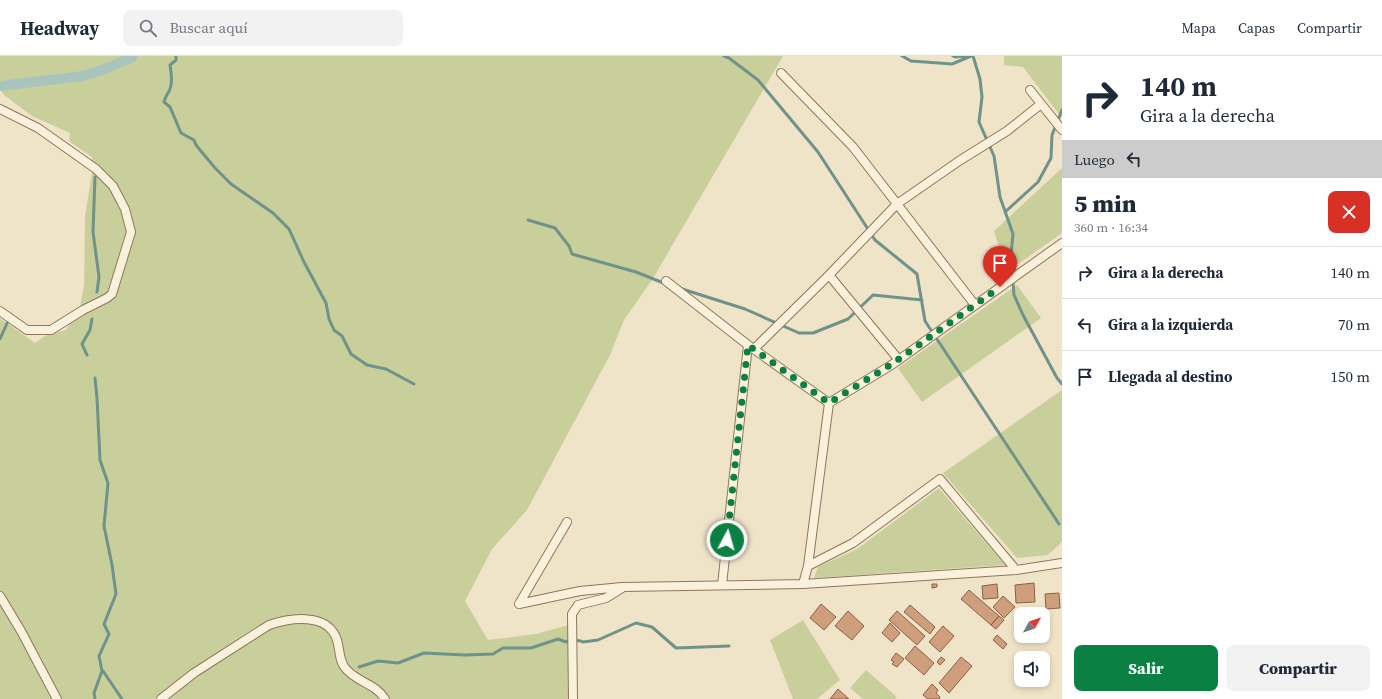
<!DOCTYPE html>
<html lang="es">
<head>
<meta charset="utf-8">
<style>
  :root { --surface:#fff; --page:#f2f2f3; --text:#1f2937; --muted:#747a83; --line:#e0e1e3; --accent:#0b8043 }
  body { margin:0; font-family:"Source Serif 4",serif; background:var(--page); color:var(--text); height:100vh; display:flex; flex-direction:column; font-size:15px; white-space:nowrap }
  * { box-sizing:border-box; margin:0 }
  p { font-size:13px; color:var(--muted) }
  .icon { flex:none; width:22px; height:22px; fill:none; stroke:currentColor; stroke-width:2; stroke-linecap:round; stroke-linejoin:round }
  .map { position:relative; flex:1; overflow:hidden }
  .drawer { display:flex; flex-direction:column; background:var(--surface); width:320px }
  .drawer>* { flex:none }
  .guide { background:#fff; color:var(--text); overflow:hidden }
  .needle { width:26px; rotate:50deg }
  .buttons { position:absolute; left:1014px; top:551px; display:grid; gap:8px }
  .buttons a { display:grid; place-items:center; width:36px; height:36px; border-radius:8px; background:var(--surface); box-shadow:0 2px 6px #0003; font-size:20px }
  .pin { position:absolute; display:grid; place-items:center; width:34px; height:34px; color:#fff; margin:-41px -17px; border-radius:50% 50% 50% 0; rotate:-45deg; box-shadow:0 0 4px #0007 }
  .pin .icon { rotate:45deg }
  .me { position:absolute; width:44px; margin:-22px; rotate:6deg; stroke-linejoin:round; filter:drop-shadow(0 0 3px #0008) }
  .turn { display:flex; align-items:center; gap:14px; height:84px; padding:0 12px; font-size:18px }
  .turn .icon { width:52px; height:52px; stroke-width:2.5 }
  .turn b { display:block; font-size:28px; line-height:34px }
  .then { display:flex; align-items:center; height:38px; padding:0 12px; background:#0003; gap:8px; font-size:15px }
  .round { display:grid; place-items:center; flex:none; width:42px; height:42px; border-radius:8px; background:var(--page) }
  .head { display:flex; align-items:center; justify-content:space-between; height:68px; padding:0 12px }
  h1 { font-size:24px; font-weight:800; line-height:30px }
  .primary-button { display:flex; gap:8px; margin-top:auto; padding:8px 12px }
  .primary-button a { flex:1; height:46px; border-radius:8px; background:var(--accent); color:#fff; font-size:16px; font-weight:800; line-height:46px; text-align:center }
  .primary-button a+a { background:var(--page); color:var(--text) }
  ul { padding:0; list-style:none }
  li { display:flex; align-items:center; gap:12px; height:52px; padding:0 12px; border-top:1px solid var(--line) }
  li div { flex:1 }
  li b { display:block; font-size:15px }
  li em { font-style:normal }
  header { display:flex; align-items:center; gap:24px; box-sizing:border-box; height:56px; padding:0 20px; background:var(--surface); border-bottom:1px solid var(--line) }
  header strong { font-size:19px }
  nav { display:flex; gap:22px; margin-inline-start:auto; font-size:14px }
  .search { width:280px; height:36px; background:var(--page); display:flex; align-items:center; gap:10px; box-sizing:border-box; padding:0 14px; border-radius:8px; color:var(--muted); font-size:15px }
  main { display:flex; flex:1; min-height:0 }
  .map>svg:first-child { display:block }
</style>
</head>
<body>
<header>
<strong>Headway</strong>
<div class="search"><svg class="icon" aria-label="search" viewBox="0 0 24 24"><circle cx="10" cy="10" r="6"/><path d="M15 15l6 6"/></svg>Buscar aquí</div>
<nav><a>Mapa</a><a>Capas</a><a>Compartir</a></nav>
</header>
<main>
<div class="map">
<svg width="1062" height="643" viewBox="0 0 1062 643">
  <rect width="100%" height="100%" fill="#f0e4c8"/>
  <path fill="#c9cf9b" d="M0,0h123l-14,15 21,-10 6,-5h647l-131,224 -28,40 -14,35 -83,155 -35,39 -27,52 23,39 48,-6 36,-10 4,75h-576v-381l35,25 10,-7 21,-6 14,-23 4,-22 1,-69 7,-43v-16l-23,-16 1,-8 -38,-17 -28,-21 -4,-6z
    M1004,0h58v62l-39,-51 -19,-2z
    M1062,112v65l-55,39 -13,-41z
    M1017,229l24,33 -119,84 -24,-34z
    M1062,334v152l-14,13 -31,3 -74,-85z
    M939,432l66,77 -191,13 4,-11 39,-18z
    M803,564l37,60 -23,19h-24l-23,-59z
    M866,614l31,27 -2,2h-32l-13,-11z"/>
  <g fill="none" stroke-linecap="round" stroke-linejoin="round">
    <path stroke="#6f938a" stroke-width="3" d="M176,0v4l-6,5c1,7 3,17 0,24 -2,5 -5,8 -6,13l6,5 11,26 13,7 2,5 19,23 16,16 42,29 16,16 15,33 22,41 3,16 5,11 8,6 9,18 16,11 19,4 28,15
      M724,0l5,2 29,22 60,72 57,88 42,34 8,47 134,203
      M902,0l9,5 41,3 19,-8
      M953,0l2,1 11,-1
      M973,0l7,23 2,18 -3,25 15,34 6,41 13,37 -2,21 3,40 9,20 34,63 5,6
      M95,121l-2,55 6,45 -2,15
      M1005,156l33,-30 13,-24 1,-23 10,-25
      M528,164l27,8 14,18 3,8 64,18 30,12
      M679,232l66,21 54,24h14l35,-14 25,-24 49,5
      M0,283l9,-20
      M87,299l-5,-11 8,-14 2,-11
      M359,611l19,-6 20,2 26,-10 41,2 28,-1 10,-6h28l27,-9 8,3 4,-2 11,1 2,1 15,-2 38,-17 16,4 24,21 53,-2
      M103,615l19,28
      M95,643l-1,-6 8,-22 -3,-15 10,-22 -5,-10 12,-30 -4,-29 -8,-39 4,-43 -8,-23 -3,-62 -2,-20"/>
    <path stroke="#a9c4bc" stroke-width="10" d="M0,30l82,-10 23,-7 26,-11 2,-2"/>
  </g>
  <path fill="#cf9f7d" stroke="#8d5f41" d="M1034,527l1,19 -19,1 -1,-18z
    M932,528h5v3l-5,1z
    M997,528l1,14 -15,1 -1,-13z
    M969,534l30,26 -8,9 -30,-26z
    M1059,537l1,15 -14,1 -1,-15z
    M1003,540l12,11 -11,11 -11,-11z
    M821,548l15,13 -12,13 -14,-12z
    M910,549l25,22 -5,7 -26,-22z
    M1043,554l1,18 -1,-14h-19v-3z
    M848,555l16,15 -12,14 -17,-14z
    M897,555l28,25 -8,9 -28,-25z
    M999,560l5,4 -8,9 -5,-4z
    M890,567l10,10 -8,9 -10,-9z
    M943,570l11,10 -14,16 -11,-10z
    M997,579l10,9 -4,5 -10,-9z
    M915,590l19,17 -10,12 -19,-17z
    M896,597l8,6 -7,8 -5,-3 2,-2 -3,-2z
    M941,601l4,3 -5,5 -3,-3z
    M961,601l11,9 -23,27 -10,-10z
    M932,628l6,6 -2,3 4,4 -1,2h-11l-5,-4z
    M838,633l11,10h-19z"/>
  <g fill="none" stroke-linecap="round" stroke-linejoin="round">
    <defs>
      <path id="street" d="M781,17l72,74 122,158
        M1030,34l32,40
        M0,53l38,19 58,41 17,17 12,23 6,23 -19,62 -5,4 -24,12 -32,20h-24l-27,-19
        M829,219l70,85
        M666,225l82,64 81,58
        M754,293l75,-74 68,-71 62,-43 48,-30 34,-27
        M829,347l64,-39 169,-121
        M808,510l45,-23 87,-64 76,91
        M803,528l5,-18 21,-163
        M722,529l26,-240
        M0,540l21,35 36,68
        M519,548l61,-13 42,-4 181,-3 213,-14 46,-7
        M519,548l48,-82
        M161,643l33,-26 75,-48c21,-7 59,-13 68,15 3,10 2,22 9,29 11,13 30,15 39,30
        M573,643l-1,-85 6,-9 28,-7 16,-10"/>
    </defs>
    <use href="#street" stroke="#8d765c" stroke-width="10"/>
    <use href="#street" stroke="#faf1dc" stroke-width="8"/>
  </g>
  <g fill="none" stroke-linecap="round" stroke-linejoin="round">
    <path stroke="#0b8043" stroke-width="7" stroke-dasharray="0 12.6" d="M727,484l21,-195 81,58 63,-39 108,-77"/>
  </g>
</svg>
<div class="buttons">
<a><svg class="needle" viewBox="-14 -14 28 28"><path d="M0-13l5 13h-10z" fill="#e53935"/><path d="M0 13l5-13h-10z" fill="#747a83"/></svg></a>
<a><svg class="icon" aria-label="sound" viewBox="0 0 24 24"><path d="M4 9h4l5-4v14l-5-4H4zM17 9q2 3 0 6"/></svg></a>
</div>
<div class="pin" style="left:1000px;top:231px;background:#d93025"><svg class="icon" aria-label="arrive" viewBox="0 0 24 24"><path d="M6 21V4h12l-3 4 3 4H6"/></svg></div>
<svg class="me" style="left:727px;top:484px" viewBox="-20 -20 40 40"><circle r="17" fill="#0b8043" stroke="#fff" stroke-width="3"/><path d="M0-11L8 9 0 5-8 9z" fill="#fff"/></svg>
</div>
<section class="drawer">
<div class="guide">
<div class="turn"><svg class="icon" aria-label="right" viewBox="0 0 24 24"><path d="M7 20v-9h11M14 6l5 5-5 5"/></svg><div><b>140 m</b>Gira a la derecha</div></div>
<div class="then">Luego<svg class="icon" aria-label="left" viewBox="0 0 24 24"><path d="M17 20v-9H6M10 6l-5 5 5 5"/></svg></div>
</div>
<div class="head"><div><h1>5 min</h1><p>360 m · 16:34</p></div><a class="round" style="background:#d93025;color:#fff"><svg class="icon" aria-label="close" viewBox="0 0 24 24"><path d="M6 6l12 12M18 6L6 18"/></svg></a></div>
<ul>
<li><svg class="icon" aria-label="right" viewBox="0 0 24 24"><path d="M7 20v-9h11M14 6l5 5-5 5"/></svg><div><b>Gira a la derecha</b></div><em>140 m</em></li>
<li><svg class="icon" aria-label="left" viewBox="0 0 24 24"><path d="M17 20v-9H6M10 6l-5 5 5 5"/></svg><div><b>Gira a la izquierda</b></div><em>70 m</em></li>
<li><svg class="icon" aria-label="arrive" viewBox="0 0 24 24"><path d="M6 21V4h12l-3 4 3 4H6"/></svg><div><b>Llegada al destino</b></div><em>150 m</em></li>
</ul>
<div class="primary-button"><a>Salir</a><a>Compartir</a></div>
</section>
</main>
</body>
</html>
